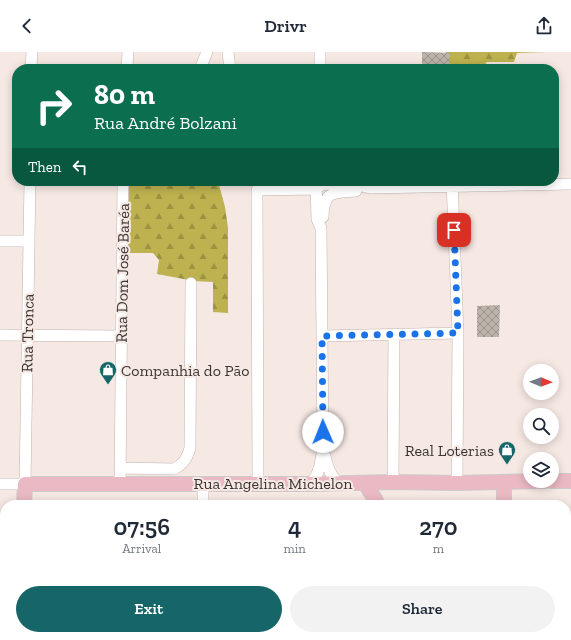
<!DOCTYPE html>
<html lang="en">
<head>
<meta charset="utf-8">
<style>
  :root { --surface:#fff; --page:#f2f2f3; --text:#1f2937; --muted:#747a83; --accent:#156569 }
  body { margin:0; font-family:"Zilla Slab",serif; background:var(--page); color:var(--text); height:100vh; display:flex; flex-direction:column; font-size:15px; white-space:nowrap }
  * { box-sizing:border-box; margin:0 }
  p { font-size:13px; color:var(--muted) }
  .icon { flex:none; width:22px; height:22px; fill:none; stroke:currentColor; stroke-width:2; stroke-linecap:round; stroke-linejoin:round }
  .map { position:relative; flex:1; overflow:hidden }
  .details { position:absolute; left:0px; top:448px; width:571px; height:140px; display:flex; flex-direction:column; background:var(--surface); border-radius:16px 16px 0 0; box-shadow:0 2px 10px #0003 }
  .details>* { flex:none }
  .guide { position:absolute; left:12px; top:12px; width:547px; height:122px; border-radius:16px; box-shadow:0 2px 10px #0003; background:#0b6e4f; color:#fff; overflow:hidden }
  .needle { width:26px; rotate:91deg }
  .fabs { position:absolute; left:523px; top:312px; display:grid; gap:8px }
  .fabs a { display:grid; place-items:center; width:36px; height:36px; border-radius:50%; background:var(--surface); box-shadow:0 2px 10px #0003; font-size:20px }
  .pin { position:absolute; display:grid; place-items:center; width:34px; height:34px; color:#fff; margin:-17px; border-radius:8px; box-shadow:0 2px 6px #0006 }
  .me { position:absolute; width:44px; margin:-22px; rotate:359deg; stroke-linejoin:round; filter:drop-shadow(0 0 3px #0008) }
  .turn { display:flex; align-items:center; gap:14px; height:84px; padding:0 16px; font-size:18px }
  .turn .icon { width:52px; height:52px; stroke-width:2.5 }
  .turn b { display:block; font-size:28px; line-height:34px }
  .then { display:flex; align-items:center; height:38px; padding:0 16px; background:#0003; gap:8px; font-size:15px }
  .eta { display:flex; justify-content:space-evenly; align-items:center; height:68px; text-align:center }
  .eta b { font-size:24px; font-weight:600; line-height:28px }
  .cta { display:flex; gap:8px; margin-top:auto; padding:8px 16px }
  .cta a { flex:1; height:46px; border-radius:24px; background:var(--accent); color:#fff; font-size:16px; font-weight:600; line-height:46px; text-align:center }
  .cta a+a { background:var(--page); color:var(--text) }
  header { display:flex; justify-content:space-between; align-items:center; height:52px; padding:0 16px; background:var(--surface); font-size:18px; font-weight:600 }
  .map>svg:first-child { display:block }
</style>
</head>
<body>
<header><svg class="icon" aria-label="back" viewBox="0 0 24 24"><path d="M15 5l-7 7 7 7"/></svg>Drivr<svg class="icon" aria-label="share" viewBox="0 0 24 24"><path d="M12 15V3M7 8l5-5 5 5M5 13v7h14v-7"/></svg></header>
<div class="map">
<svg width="571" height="588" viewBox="0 0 571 588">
  <defs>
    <pattern id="forest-firs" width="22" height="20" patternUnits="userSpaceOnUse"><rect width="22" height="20" fill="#bdb24f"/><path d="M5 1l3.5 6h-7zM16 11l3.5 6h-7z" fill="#9b9242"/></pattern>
    <pattern id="building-cross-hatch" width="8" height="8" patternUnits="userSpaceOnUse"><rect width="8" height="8" fill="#bcb4aa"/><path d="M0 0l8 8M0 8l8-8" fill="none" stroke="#9a938b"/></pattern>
  </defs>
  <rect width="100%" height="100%" fill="#f6e8e3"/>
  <path fill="url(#forest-firs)" d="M446,0h100l-29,1 -3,9h-27l-6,7h-31z
    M125,129h84l10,4 6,22 3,21v85l-15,-1v-30l-19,-1 -37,-7 2,-14 -6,-7h-29z"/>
  <path fill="url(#building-cross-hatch)" d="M422,0l28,1v11h-6v5h-22z
    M500,253l-1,32h-22v-31z"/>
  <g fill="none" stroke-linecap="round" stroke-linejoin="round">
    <defs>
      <path id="minor" d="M228,0l2,17
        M31,17l1,-17
        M127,17l1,-17
        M200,17l7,-17
        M320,17v-17
        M452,129l6,152 -1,150
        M257,138l59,-1 7,-5 35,1 12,3 201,-4
        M257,138l1,294
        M323,165c1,-27 10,-24 33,-26
        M0,189h29
        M0,283l121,1
        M322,284l136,-3
        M325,404c2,11 5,19 13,27
        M120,416l54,1c10,-5 13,-11 16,-21l1,-165
        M393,430l1,-148
        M0,432h25l5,-303
        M311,432c9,-11 10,-23 12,-37l-2,-219 -4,-9 -1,-37
        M120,433l3,-304
        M203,453v-21
        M0,545h5
        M205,583v5
        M0,584l15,3"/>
      <path id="major" d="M552,429h19
        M365,431l11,18 1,4
        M24,453l1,-21h286l82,-2 64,1 89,-2
        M504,453v-23
        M378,583v5
        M503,583v5
        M14,588l1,-5"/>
      <path id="highway" d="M0,557l5,1
        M0,573h5
        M63,583l24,5
        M131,583l16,5"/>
    </defs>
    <use href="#minor" stroke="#c0b2ae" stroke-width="12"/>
    <use href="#major" stroke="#cccaca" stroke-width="16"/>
    <use href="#highway" stroke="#cccaca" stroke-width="18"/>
    <use href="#minor" stroke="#fff" stroke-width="11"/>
    <use href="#major" stroke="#ebb9c3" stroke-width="14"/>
    <use href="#highway" stroke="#dd8a9b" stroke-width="16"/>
  </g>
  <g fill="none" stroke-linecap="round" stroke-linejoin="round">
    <path stroke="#1a73e8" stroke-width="7" stroke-dasharray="0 12.6" d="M323,380l-1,-96 136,-3 -4,-103"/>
  </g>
  <defs>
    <symbol id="shop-pin" viewBox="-11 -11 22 30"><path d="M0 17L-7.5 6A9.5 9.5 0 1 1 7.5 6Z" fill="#156569" stroke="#f6e8e3"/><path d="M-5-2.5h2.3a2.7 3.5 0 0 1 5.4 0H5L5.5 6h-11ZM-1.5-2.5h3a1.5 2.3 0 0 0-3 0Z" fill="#fff"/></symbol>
  </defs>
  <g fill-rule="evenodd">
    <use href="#shop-pin" x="98" y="308" width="20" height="27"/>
    <use href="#shop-pin" x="497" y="388" width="20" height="27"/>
  </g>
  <g text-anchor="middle" stroke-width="4" stroke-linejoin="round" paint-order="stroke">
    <g font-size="16" fill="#3a3533" stroke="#f6e8e3">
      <text transform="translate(122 221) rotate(-89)" y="6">Rua Dom José Baréa</text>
      <text transform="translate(27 281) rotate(-89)" y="6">Rua Tronca</text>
      <text x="273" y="437">Rua Angelina Michelon</text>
    </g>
    <g font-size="16" fill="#3a3533" stroke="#f6e8e3" text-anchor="start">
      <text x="121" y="324">Companhia do Pão</text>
      <text x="494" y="404" text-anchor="end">Real Loterias</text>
    </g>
  </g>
</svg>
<div class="fabs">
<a><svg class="needle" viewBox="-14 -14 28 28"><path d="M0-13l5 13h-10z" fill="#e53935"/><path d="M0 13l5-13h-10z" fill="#747a83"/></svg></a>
<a><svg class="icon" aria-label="search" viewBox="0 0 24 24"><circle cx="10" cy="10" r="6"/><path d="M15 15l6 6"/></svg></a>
<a><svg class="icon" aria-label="layers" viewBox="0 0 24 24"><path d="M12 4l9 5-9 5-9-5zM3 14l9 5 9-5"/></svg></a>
</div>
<div class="pin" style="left:454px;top:178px;background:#d93025"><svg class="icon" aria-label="arrive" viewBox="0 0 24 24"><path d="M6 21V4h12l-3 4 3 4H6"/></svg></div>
<svg class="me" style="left:323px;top:380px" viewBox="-20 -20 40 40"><circle r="19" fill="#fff"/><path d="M0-13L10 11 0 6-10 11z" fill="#1a73e8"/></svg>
<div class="guide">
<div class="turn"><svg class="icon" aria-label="right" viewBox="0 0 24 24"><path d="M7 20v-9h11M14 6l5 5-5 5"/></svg><div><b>80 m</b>Rua André Bolzani</div></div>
<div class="then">Then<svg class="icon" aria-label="left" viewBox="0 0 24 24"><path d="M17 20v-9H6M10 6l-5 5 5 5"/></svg></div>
</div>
<section class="details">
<div class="eta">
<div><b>07:56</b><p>Arrival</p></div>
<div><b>4</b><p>min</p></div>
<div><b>270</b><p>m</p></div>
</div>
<div class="cta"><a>Exit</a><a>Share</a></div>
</section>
</div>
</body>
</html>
